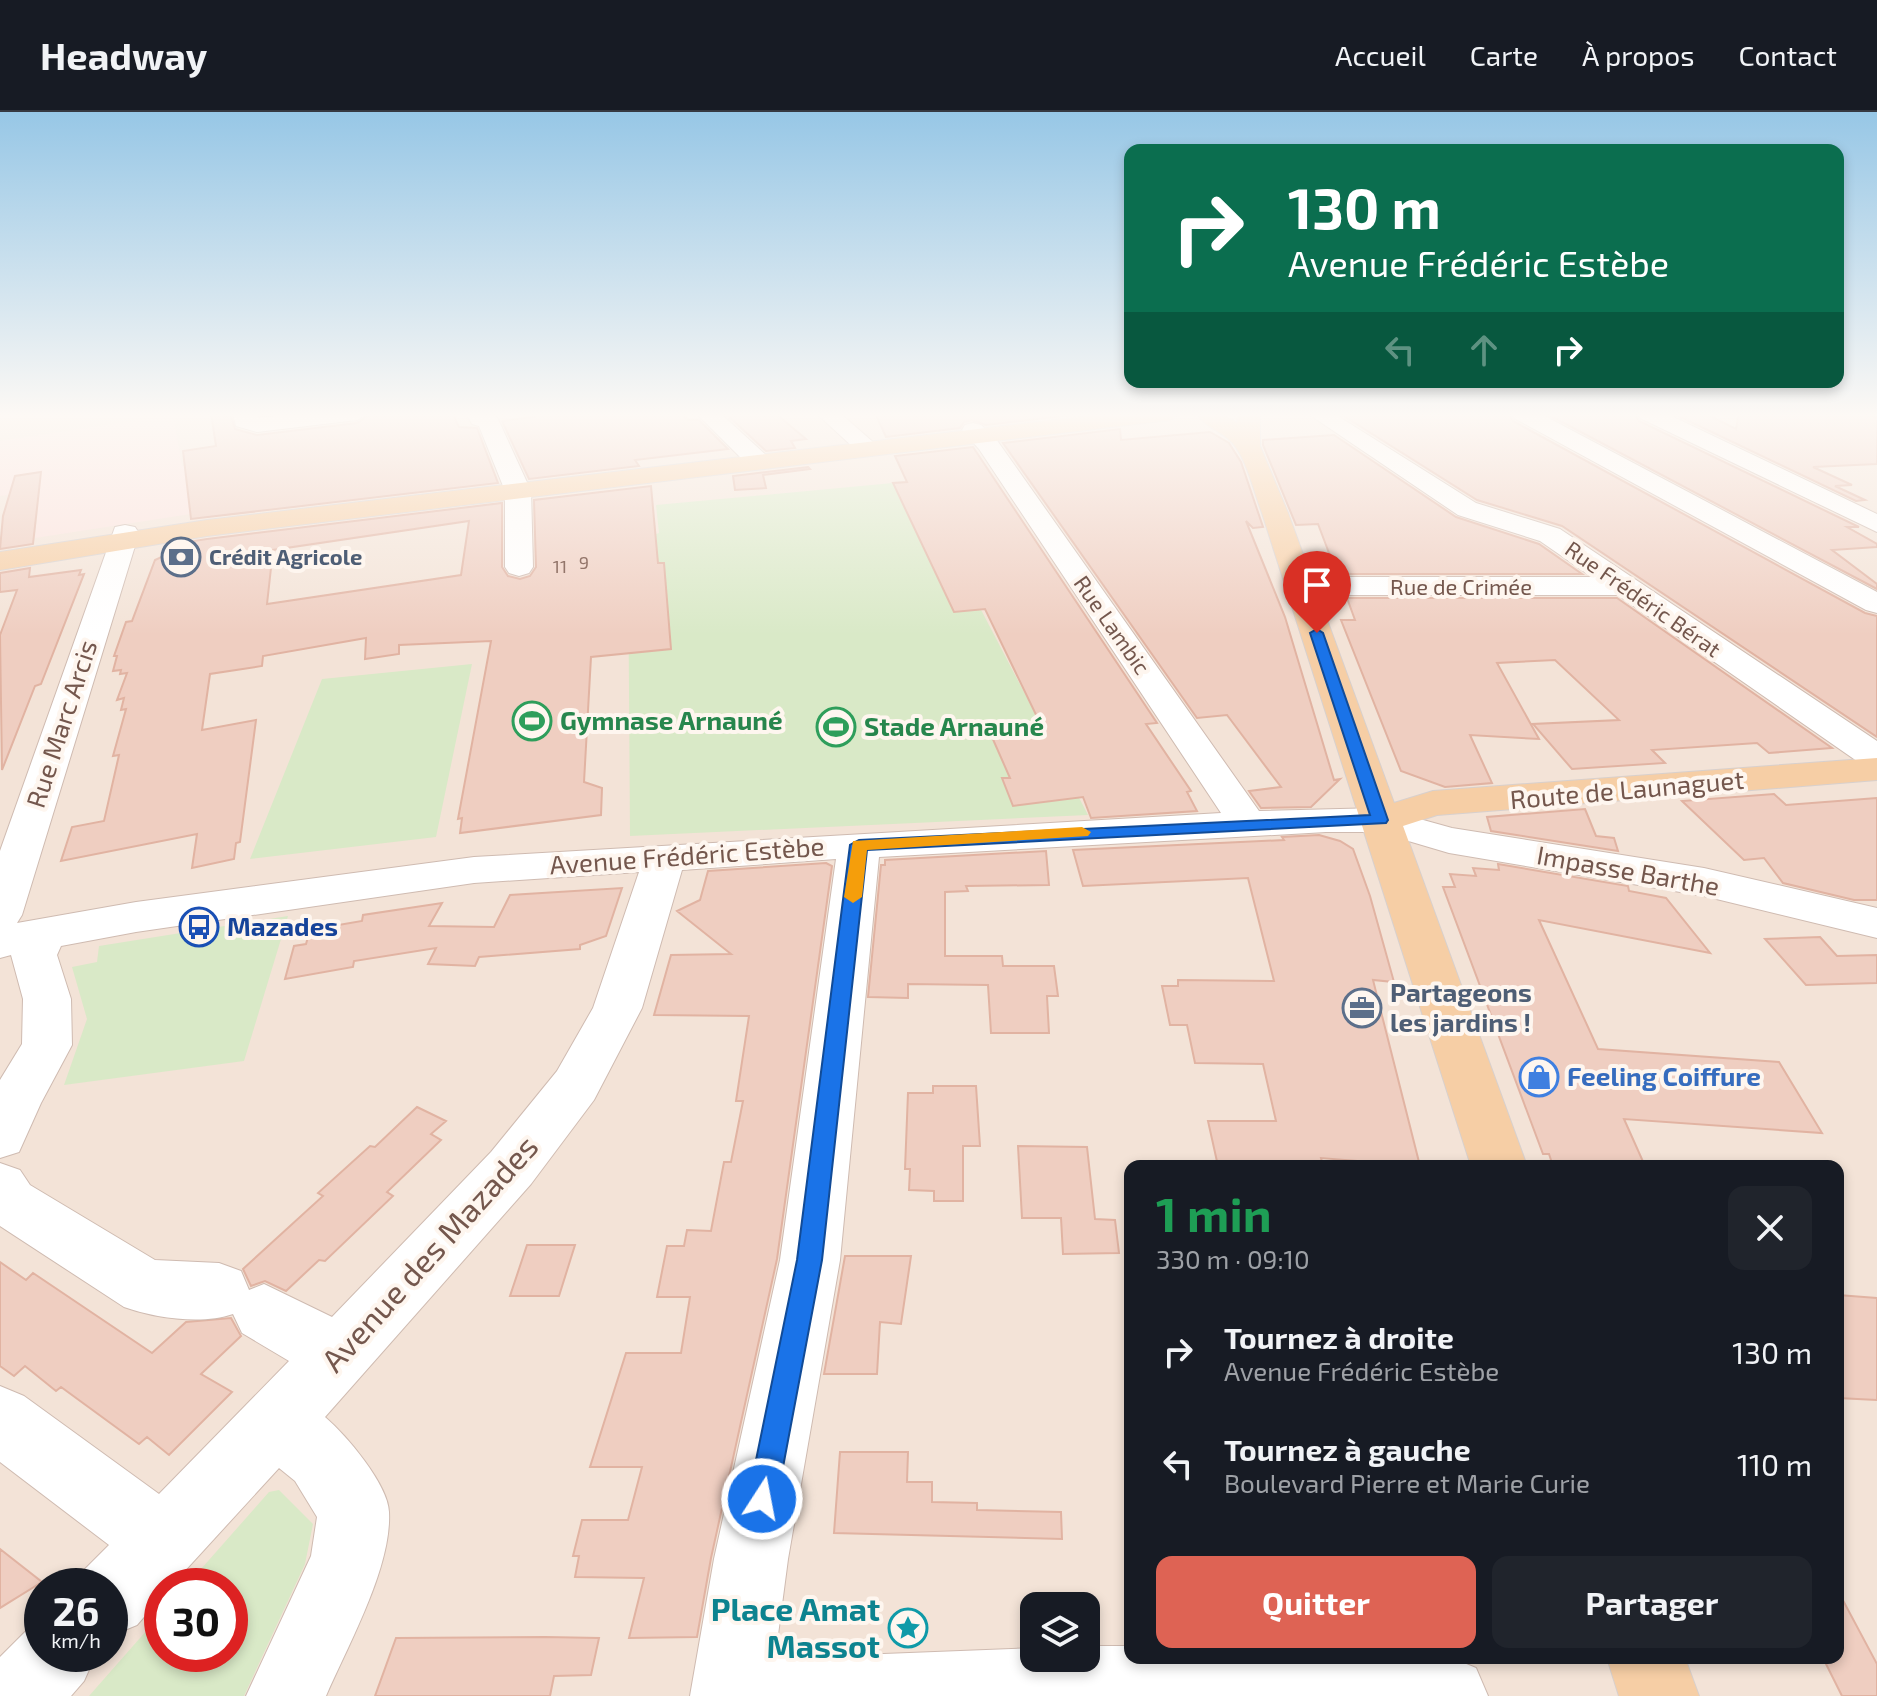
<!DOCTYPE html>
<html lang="fr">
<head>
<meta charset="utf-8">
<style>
  :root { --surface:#171b24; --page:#20242c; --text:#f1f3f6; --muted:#9ea1a6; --line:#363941; --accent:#de6354 }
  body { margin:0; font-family:"Exo 2",sans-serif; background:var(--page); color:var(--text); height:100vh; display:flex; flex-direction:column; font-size:30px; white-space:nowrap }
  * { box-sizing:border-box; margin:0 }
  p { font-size:26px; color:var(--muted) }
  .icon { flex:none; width:44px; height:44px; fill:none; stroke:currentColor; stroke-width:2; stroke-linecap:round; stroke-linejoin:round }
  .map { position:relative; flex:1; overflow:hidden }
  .panel { position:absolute; left:1124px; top:1048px; width:720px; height:504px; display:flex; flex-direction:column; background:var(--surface); border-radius:16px; box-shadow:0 4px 12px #0003 }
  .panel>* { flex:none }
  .top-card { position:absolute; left:1124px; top:32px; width:720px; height:244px; border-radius:16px; box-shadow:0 4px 12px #0003; background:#0b6e4f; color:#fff; overflow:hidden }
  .buttons { position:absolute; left:1020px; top:1480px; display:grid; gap:16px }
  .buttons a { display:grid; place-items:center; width:80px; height:80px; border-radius:16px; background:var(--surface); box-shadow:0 4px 12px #0003; font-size:40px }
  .speed { position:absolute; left:24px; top:1456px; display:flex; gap:16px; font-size:40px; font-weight:700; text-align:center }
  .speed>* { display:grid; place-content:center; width:104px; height:104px; border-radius:50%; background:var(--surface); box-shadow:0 4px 12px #0003; line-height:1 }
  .speed small { font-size:20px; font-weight:400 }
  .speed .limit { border:12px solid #d22; background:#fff; color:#111 }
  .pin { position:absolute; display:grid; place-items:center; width:68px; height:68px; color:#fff; margin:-82px -34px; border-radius:50% 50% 50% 0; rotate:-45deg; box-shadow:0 0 8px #0007 }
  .pin .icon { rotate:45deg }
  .me { position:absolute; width:88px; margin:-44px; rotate:11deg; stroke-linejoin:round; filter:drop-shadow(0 0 6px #0008) }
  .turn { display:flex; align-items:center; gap:28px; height:168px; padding:0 32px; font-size:36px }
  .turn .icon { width:104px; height:104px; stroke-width:2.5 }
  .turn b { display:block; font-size:56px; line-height:68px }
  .lanes { display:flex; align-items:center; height:76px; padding:0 32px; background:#0003; justify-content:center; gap:40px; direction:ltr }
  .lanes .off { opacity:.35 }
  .round { display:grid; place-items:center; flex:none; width:84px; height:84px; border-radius:16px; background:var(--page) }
  .overview { display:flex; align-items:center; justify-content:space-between; height:136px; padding:0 32px }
  h1 { font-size:48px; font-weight:700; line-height:60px; color:#1e9e55 }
  .button { display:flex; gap:16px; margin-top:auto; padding:16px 32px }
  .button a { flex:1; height:92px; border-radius:16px; background:var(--accent); color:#fff; font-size:32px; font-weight:700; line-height:92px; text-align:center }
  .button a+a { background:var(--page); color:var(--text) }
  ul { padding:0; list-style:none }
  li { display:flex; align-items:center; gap:24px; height:112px; padding:0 32px }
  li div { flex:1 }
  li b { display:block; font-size:30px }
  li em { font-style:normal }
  header { display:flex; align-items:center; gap:48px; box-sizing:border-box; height:112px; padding:0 40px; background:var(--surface); border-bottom:2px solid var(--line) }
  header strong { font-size:38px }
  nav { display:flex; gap:44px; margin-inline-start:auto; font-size:28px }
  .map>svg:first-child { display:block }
</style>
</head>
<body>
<header>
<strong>Headway</strong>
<nav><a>Accueil</a><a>Carte</a><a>À propos</a><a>Contact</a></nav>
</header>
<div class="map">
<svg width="1877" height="1584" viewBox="0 0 1877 1584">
  <rect width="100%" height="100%" fill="#fbf2e8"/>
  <path fill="#f3e3d7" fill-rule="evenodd" d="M0,301h1877v1283h-1877zM1130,1054h708v492h-708zM42,1474h68v68h-68zM162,1474h68v68h-68zM1034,1494h52v52h-52z"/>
  <path fill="#fbe2dd" d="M173,303l9,51h3l6,48 -156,24 5,-48 -40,6v-55z"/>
  <path fill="#d9e9c7" d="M914,369l174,334 -458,21 -2,-292 31,-11 -3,-28z
    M472,552l-36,173 -186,22 72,-180z
    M288,804l-44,145 -180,24 23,-66 -15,-52 25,-5 2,-16z
    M279,1378l34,34 -8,40 -61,132h-155l73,-83v41h68v-68h-44l83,-94z"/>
  <path fill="#efcec1" stroke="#e1b3a2" stroke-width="2" fill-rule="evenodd" d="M211,301h19l5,16 22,6 100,-12 14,-10h81l7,14 18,1 21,55 -307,36 -8,-68 33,-5z
    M529,301h152l7,7h11l29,29 -93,11 4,6 -110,13 -27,-58 31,-4z
    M743,301h32l31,26 -15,2 4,7 -29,3 -39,-36z
    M875,301h214l-103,12 -14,-5 -8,2 -4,6 -74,9z
    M1339,301h169l5,8 352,192 12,3v121l-315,-211 -85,-26z
    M1545,301h89l5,8 220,106h-12l30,17v3l-45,3 45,34v5z
    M1672,301h32l32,16 3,-16h127l11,5v46l-64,3 39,18 -17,1 30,14 -9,1z
    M1120,317l1,11 89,-8 19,11 12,19 22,65 -10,1 -7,-7 39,96 49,163 6,-1 -29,28 -50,1 -12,-17 32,-4 -54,-72 -30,3 -194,-275z
    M1334,323l122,82 83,27 43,30h-245l-19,-50 -22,1 -33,-80v-5z
    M973,335l184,276 -11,1 45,67 -4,1 10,19 -106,7 -8,-21 -70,9 -11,-28h8l-22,-50 52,-5 -55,-114 -31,3 -61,-129 14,-1 -12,-26z
    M808,355l2,2 -47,6 3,13 -31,2 -2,-14z
    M41,360l-8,72 -33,5 3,-33 12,-40z
    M651,374l7,77h6l7,86 -80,8 -7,125 18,6 -1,27 -141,18 2,-15 -4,1 33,-178 -92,4v9l-34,5 1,-21 -103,18 -1,10 -52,8 -8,56 54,-10 -16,122 -4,1 -2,16 -42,9 5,-34 -136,27 11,-34 32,-6 15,-66 -6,1 13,-47 -5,1 3,-12 -7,2 10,-27 -7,1 1,-4 -8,1 4,-15h-3l12,-34 6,-1 23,-61 13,-6 27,-4 -1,-9 13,-2 295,-36v64l6,9 12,3 10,-3 6,-9 -2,-67zM469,409l-8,54 -194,29 6,-54z
    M30,456l-1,9 52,-7 -2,5 5,-1 -43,110 -6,2 -33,84 -2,-135 17,-45 -17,2v-19z
    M1347,486h270l215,150 -63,5 -12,-10 -105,7 13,13 -93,6 -39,-45 86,-4 -64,-60 -58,3 42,76 -69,-4 22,48 -47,4 -44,-16 -60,-151h14z
    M1774,682l12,11 91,-7v102h-23l-71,-17 -19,-25 -20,2 -62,-59z
    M1585,697l11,27 18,2 4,13 -127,-20 -4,-14z
    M1319,723l21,6 13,8 17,47 24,86 -21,-2 47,186 -99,-8 2,8h-105l-10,-45h68l-13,-57 -68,-1 -8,-38h-17l-8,-39h16v-6l96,1 -26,-103 -165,8 -10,-36 211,-10 -2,-3z
    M1046,739l3,34 -83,1 2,5 -23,1v64h57l1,10h51l4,30h-11l2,37h-58l-3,-48 -80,-1v14l-40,-1 13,-132h4v-5z
    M826,751l6,3 -55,393 -66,299 -14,79 -68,1 15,-60 -69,-1 4,-21h-6l9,-36h46l14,-53h-52l36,-114h55l9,-56h-33l10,-51h17l3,-16 24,1 13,-69h7l12,-61h-7l13,-85 -95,-1 17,-60 60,-1 -54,-43 23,-11 8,-29z
    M1498,752l130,22 1,5 37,7 44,55 -171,-33 59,129 181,13 43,71 -198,-14 21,47h-92l-4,-12h-6l-100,-267h12l-5,-13 26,2 -3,-8 26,2z
    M622,776l-16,48 -26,9v4l-101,8 -4,9 -47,-2 8,-16 -82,13 -1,6 -68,12 9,-33 12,-2 4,-14 52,-9 1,-6 79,-12 -13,23 65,1 16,-32z
    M1820,825l17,19 40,-1v28l-71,2 -41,-46z
    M933,974h43l4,60h-17v55h-29v-10l-25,-1 1,-21h-5l3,-76h25z
    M417,995l29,14 -15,13 10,6 -54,52 6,4 -68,65 -6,-1 -33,31 -21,-10 -14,5 -8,-17 80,-73 -5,-3 52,-47 5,1z
    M1018,1034l69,1 8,72 20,1 4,33 -56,1 -2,-36h-39z
    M527,1133h48l-16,51h-49z
    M845,1144h66l-10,68 -21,-2 -3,52h-53z
    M0,1150l26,18 7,-7 119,80 34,-31 45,-4 10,18 -40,38 31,18 -63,63 -22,-18 -8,7 -78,-57 -5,4 -31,-25 -11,10 -14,-10z
    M1838,1183l39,3v102l-39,-2z
    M840,1340h68l-1,30h25v20l45,1v7l84,2 1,27 -228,-6z
    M0,1437l42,33 -42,26z
    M1838,1479l39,73v32h-35l-19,-38h15z
    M396,1526l149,-1 54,1 -8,37 -37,1 -4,20h-175z"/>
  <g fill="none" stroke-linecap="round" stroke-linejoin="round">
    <defs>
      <path id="minor" d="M233,301h22l3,5 44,-5h66l-11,7 -100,12 -21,-6z
        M466,301h22l9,4 34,74 2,76 -4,6 -10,3 -10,-3 -4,-6v-76l-26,-65 -7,-2z
        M696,301h24l48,44 3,5 -3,5h-18z
        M816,301h24l34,30 -4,5h-16z
        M1307,301h26l143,90 84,26 317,212v28l-13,-3 -246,-171h-317l-11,-3 -4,-6 4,-6 11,-3h291l-52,-36 -82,-26z
        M1511,301h28l338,179v21l-11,-3 -352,-192z
        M1637,301h28l212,101v18l-237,-114z
        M973,311l8,2 15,14 263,372 121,-3 72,20 252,40 173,40v30l-173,-42 -255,-43 -71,-21h-52l-447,25 -39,403 -52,299 -12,91 82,5 176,-7v10h52v-12h44v12h322l24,10 12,28h-798l24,-137 66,-299 56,-401 -154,11 -40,138 -48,92 -63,84 -206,233c21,18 63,67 64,95 3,55 -41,133 -63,184h-80l65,-140 6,-39 -22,-36 -16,-13 -108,118h-9v10l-25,29 -27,11v-50h-33l6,-15 26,-26 -109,-83v-76l24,10 135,98 130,-133 -47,-28 -9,-19c-31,11 -78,4 -109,-7l-124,-81v-63l20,7 10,15 125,75 64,3 22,8 8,19 15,-6 68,33 159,-165 66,-81 36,-63 46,-136 -165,11 -338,49 -75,14 -4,9 14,44 1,46 -31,58 -22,49 -19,6v-78l22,-36 1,-45 -12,-44 -11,3v-107l115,-324 10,-2 10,2 4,6 -117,382 -5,8 119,-21 338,-45 747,-44 -242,-364 -17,-19 3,-5z
        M42,1509v33h54l-12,27 -13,15h-71v-39l30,-30z"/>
      <path id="major" d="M1114,301h67l-11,7 -963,116 -207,34v-18l207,-32z
        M1197,301h24l16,10 1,-10h22v33l28,67 106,290 39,-12 444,-33v22l-440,35 -34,11 124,340h-56l-209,-653c-8,-21 -14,-49 -27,-67 -10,-14 -32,-19 -38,-33z
        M1607,1546h78l14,38h-80z"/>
    </defs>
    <use href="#minor" stroke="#cfbbb1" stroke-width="2"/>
    <use href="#major" stroke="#d8d0cd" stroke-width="2"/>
    <use href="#minor" fill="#fff" fill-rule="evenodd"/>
    <use href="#major" fill="#f6cea5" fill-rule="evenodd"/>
  </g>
  <linearGradient id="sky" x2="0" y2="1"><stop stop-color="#97c7e6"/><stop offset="0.58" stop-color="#fdf9f5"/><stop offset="1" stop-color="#fdf9f5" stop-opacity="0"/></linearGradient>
  <rect width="1877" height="523" fill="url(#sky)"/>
  <path fill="#1a73e8" stroke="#114b97" stroke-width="2" d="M1317,517l6,4 65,187 -2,3 -519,27 -45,410 -45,239 -4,11 -11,4 -10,-4 -4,-11 49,-239 53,-415 9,-5 511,-25 -60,-182z"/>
  <path fill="#f59e0b" d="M1082,715l9,5 -3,4 -221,14 -5,47 -9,6 -9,-6 9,-56z"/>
  <defs>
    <symbol id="bank-ring" viewBox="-11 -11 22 22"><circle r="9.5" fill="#fef6ef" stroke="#5c6f8a" stroke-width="1.5"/><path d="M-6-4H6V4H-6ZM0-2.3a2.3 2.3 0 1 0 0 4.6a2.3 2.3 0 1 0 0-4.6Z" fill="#5c6f8a"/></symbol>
    <symbol id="stadium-ring" viewBox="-11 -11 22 22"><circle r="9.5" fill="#fef6ef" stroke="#2e9e5b" stroke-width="1.5"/><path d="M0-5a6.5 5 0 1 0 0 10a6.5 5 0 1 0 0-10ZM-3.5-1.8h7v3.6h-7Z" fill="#2e9e5b"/></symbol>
    <symbol id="bus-ring" viewBox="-11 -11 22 22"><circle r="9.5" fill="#fef6ef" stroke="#1a4fb4" stroke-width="1.5"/><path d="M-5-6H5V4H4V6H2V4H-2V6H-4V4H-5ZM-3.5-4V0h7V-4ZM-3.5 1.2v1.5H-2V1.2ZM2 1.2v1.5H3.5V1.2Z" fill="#1a4fb4"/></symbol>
    <symbol id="office-ring" viewBox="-11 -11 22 22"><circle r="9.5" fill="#fef6ef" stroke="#5c6f8a" stroke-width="1.5"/><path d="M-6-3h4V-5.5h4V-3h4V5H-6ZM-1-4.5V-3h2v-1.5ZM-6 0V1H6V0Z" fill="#5c6f8a"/></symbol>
    <symbol id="shop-ring" viewBox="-11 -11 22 22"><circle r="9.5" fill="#fef6ef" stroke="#3f7fe0" stroke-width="1.5"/><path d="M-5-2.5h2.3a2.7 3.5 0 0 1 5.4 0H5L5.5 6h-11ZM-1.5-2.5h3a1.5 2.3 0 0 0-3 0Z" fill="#3f7fe0"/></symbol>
    <symbol id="sight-ring" viewBox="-11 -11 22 22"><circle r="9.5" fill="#fef6ef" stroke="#0f9aa8" stroke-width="1.5"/><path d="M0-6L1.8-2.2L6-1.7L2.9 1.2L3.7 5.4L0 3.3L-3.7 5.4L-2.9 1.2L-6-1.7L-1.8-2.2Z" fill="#0f9aa8"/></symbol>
  </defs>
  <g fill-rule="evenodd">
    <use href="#bank-ring" x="159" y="423" width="44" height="44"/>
    <use href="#stadium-ring" x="510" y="587" width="44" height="44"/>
    <use href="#stadium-ring" x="814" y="593" width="44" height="44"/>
    <use href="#bus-ring" x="177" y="793" width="44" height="44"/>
    <use href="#office-ring" x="1340" y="874" width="44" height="44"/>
    <use href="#shop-ring" x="1517" y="943" width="44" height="44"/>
    <use href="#sight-ring" x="886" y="1494" width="44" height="44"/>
  </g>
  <g text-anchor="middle" stroke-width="8" stroke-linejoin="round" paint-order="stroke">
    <g font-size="18" fill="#93756a">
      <text x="584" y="457">9</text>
      <text x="560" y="461">11</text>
    </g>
    <g font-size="22" font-weight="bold" fill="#4e5e75" stroke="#fef6ef" text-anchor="start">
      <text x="209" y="453">Crédit Agricole</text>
    </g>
    <g font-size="22" fill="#74574d" stroke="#fef6ef">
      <text x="1461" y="483">Rue de Crimée</text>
      <text transform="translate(1643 487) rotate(35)" y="8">Rue Frédéric Bérat</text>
      <text transform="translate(1112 513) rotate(55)" y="8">Rue Lambic</text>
    </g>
    <g font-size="26" font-weight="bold" fill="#27864d" stroke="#fef6ef" text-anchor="start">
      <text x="560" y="618">Gymnase Arnauné</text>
      <text x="864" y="624">Stade Arnauné</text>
    </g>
    <g font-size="26" fill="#74574d" stroke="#fef6ef">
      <text transform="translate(62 612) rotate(-72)" y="9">Rue Marc Arcis</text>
      <text transform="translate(1627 678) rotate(-5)" y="9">Route de Launaguet</text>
      <text transform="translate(687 744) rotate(-4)" y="9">Avenue Frédéric Estèbe</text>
      <text transform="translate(1628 759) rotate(10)" y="9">Impasse Barthe</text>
    </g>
    <g font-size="26" font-weight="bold" fill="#164399" stroke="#fef6ef" text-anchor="start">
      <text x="227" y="824">Mazades</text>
    </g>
    <g font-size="26" font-weight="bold" fill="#4e5e75" stroke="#fef6ef" text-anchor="start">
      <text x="1390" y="890">Partageons<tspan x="1390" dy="30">les jardins !</tspan></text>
    </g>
    <g font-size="26" font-weight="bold" fill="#366cbe" stroke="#fef6ef" text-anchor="start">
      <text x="1567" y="974">Feeling Coiffure</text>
    </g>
    <g font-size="32" fill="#74574d" stroke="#fef6ef">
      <text transform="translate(430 1142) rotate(-48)" y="11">Avenue des Mazades</text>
    </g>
    <g font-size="32" font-weight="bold" fill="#0d838f" stroke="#fef6ef" text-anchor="end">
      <text x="880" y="1509">Place Amat<tspan x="880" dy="37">Massot</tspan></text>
    </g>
  </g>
</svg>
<div class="buttons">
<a><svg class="icon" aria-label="layers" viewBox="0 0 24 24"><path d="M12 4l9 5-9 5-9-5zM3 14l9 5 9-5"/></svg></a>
</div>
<div class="speed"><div>26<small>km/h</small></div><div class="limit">30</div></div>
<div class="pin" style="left:1317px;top:521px;background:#d93025"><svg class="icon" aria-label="arrive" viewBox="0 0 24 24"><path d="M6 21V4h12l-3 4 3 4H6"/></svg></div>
<svg class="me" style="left:762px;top:1387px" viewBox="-20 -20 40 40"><circle r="17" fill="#1a73e8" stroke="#fff" stroke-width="3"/><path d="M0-11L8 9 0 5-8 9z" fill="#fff"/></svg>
<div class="top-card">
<div class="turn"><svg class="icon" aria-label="right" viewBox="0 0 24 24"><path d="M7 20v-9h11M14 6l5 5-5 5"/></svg><div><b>130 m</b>Avenue Frédéric Estèbe</div></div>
<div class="lanes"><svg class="icon off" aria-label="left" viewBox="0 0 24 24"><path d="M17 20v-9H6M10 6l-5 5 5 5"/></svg><svg class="icon off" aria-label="ahead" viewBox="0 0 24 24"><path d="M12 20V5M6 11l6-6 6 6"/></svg><svg class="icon" aria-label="right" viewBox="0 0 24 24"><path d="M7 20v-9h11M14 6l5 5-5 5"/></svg></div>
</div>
<section class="panel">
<div class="overview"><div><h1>1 min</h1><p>330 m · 09:10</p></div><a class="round"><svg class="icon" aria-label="close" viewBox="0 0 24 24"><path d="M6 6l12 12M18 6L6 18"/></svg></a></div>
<ul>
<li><svg class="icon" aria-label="right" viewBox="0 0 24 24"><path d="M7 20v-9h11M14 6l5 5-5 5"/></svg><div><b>Tournez à droite</b><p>Avenue Frédéric Estèbe</p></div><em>130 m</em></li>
<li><svg class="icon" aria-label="left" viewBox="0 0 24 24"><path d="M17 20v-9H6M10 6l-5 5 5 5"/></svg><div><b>Tournez à gauche</b><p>Boulevard Pierre et Marie Curie</p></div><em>110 m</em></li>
</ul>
<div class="button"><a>Quitter</a><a>Partager</a></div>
</section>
</div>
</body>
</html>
